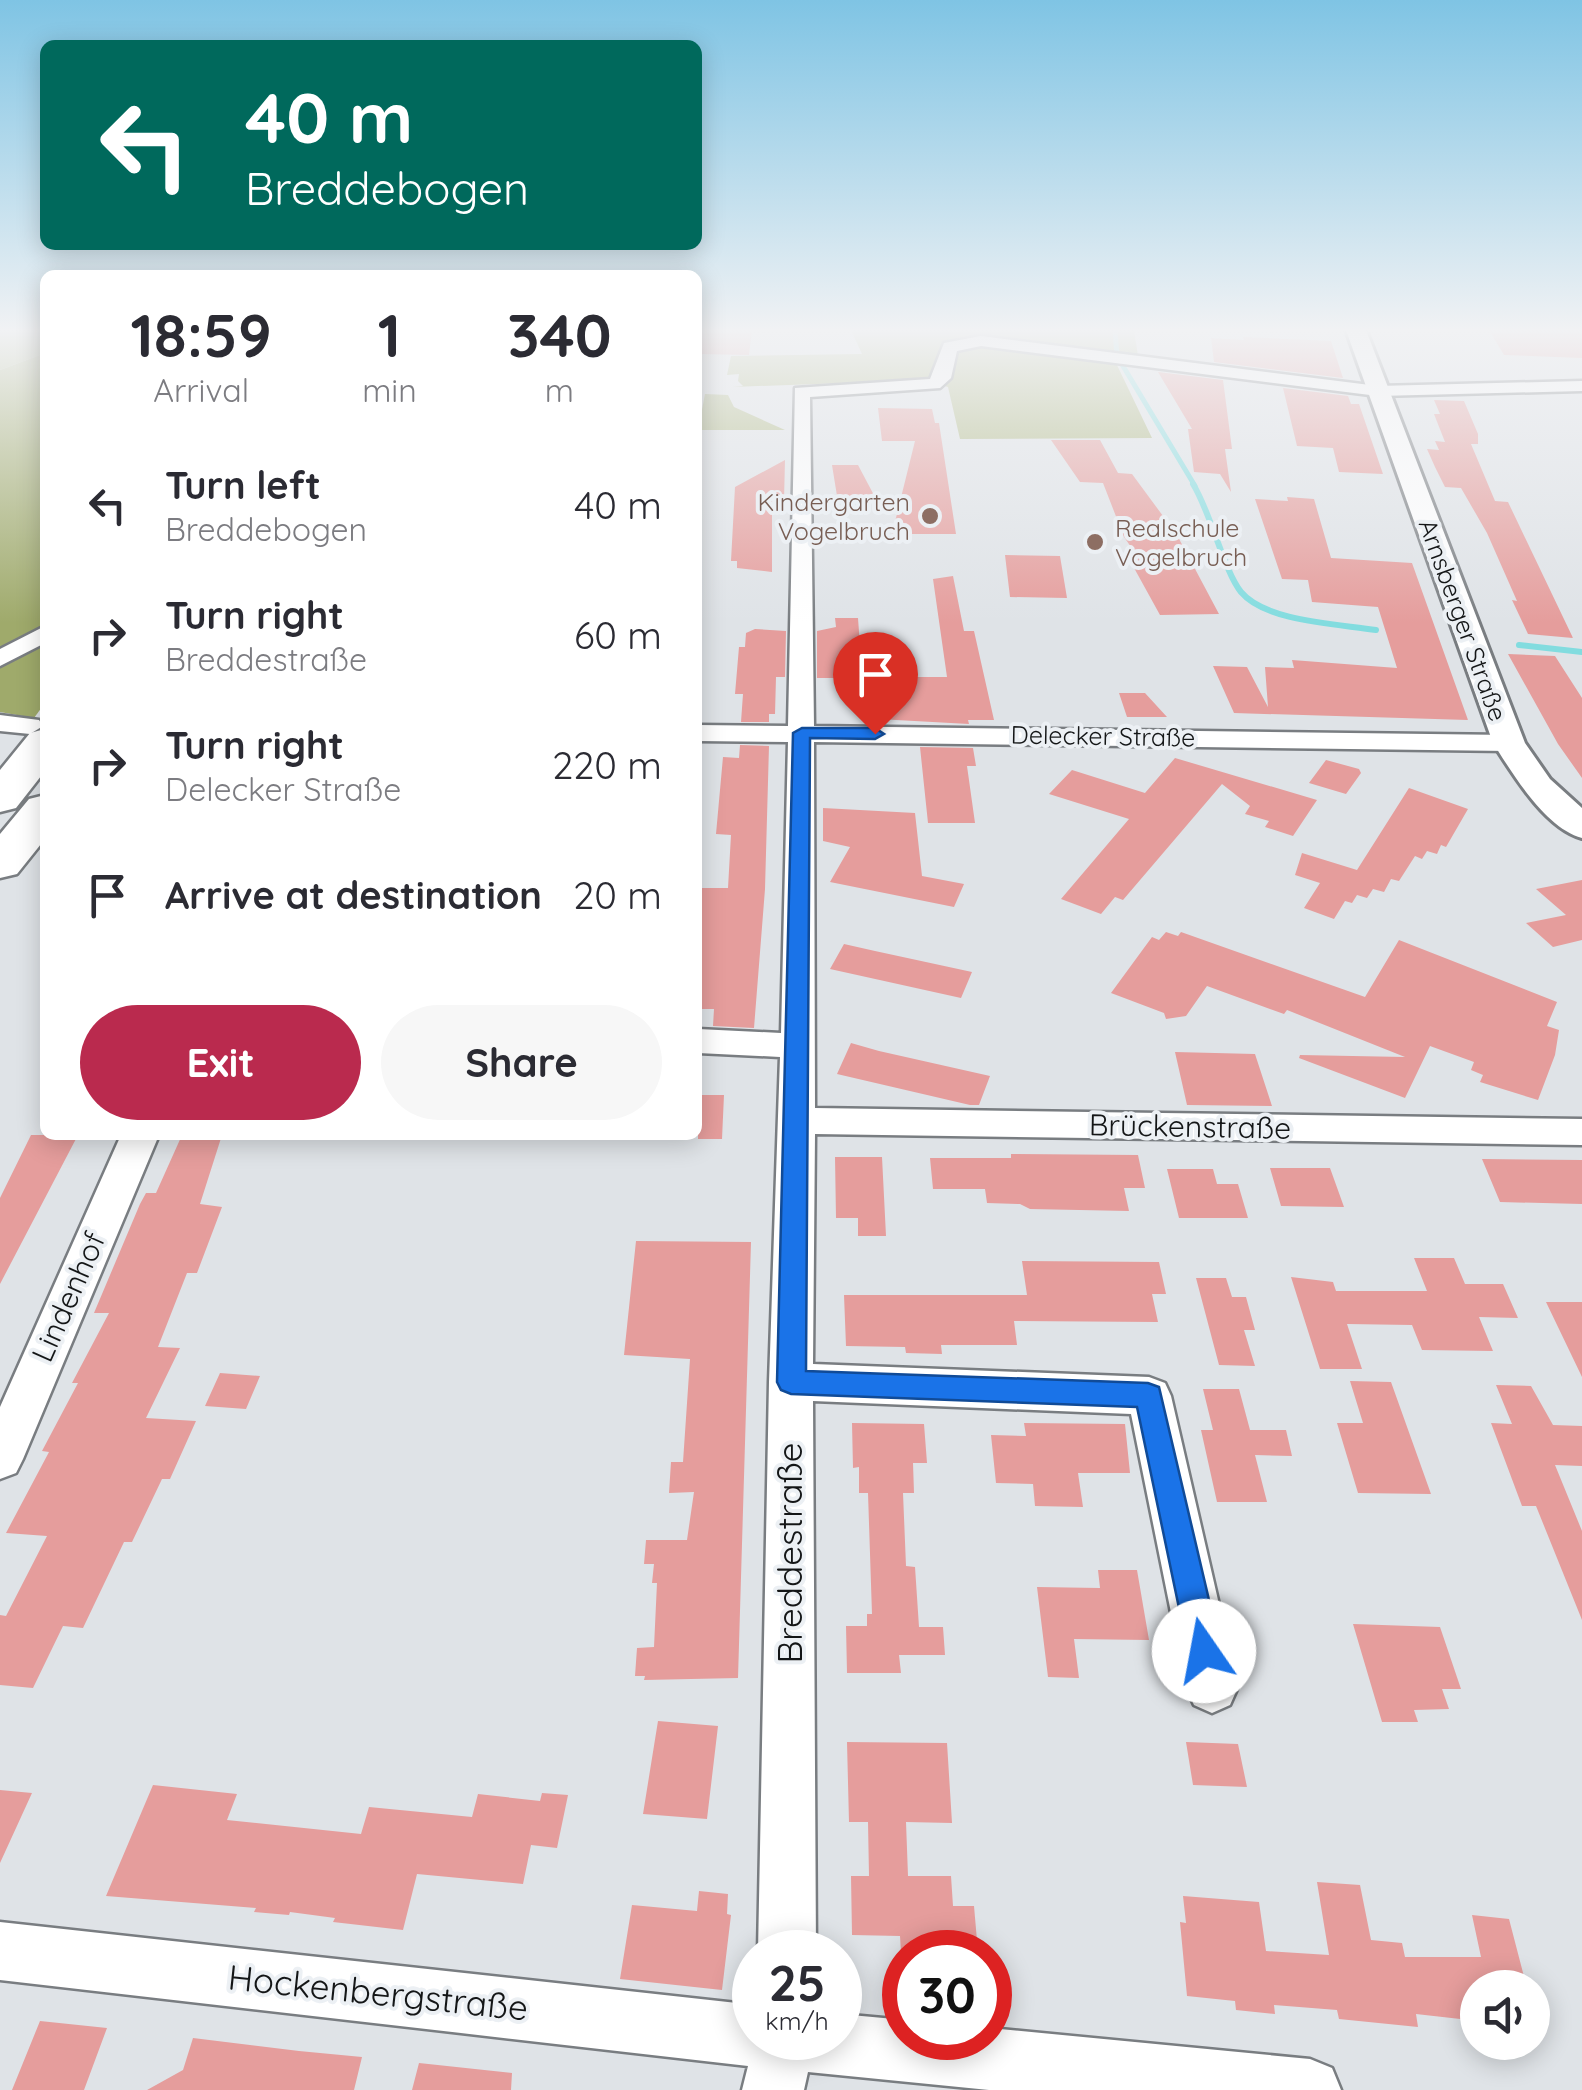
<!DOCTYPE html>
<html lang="en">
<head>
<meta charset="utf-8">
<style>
  :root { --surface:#fff; --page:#f7f7f7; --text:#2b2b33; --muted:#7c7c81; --accent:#ba2a4e }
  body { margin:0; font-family:Quicksand,sans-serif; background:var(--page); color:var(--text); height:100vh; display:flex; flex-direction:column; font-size:38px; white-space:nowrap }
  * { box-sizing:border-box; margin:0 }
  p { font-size:32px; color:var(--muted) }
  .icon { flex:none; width:55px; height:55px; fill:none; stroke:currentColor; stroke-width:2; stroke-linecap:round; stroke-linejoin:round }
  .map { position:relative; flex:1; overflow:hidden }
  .drawer { position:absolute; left:40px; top:270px; width:662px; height:870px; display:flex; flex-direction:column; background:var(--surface); border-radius:15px; box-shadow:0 5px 25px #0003 }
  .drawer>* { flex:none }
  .top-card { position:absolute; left:40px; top:40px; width:662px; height:210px; border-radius:15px; box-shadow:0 5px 25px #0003; background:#00695c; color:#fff; overflow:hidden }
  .fabs { position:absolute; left:1460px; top:1970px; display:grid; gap:20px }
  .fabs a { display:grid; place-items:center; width:90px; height:90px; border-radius:50%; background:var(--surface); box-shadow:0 5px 25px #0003; font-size:50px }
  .speed { position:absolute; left:732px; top:1930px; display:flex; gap:20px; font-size:50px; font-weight:700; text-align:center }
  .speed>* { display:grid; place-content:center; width:130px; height:130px; border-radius:50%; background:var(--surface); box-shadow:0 5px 25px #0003; line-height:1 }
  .speed small { font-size:25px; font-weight:400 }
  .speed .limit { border:15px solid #d22; background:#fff; color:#111 }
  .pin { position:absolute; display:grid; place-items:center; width:85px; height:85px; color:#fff; margin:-102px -42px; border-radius:50% 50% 50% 0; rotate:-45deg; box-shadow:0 0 10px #0007 }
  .pin .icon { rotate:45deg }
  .me { position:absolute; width:110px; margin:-55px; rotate:348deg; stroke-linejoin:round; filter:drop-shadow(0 0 8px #0008) }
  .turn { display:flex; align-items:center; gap:35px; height:210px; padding:0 40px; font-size:45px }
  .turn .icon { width:130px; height:130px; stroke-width:2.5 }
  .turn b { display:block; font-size:70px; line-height:85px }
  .eta { display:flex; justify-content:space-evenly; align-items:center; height:170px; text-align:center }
  .eta b { font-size:60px; font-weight:700; line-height:70px }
  .primary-button { display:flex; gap:20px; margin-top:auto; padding:20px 40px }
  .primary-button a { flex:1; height:115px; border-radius:60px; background:var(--accent); color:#fff; font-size:40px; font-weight:700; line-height:115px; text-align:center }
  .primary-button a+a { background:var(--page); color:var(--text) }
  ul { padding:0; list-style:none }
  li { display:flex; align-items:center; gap:30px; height:130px; padding:0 40px }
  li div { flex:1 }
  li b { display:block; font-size:38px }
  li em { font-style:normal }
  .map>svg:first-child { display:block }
</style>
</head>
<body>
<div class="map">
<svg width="1582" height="2090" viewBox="0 0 1582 2090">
  <rect width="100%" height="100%" fill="#dfe3e7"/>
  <path fill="#adb780" d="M0,330h45v23l-45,17z
    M851,330h283l4,26 -35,-3 13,10 36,75 -192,1 -12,-52 -23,-7 -192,7 10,-1 -5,-5 1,-7 -12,1 4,-19 131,-2z
    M705,394l23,1 6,12 51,23h-87z"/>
  <path fill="#9faa6b" d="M45,353v350l-11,15 -34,-6v-342z"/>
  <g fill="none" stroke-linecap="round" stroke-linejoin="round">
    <path stroke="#82dcdf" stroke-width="5" d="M1115,330l2,26 78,130"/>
    <path stroke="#82dcdf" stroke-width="6" d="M1193,484c18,29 31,87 48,108 25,30 98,32 135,38
      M1519,645l63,7"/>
  </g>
  <path fill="#e59d9c" d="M698,330h54l-3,25 -51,-1z
    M1489,330h93v28l-78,-3z
    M1243,337l88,4 12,37 -129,-16 -3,-24 33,2z
    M1158,372l65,8 9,69h-7l6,43 -11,-18 -26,-2 -6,-43h4z
    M1283,388l65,8 3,8h8l24,70 -44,-2 -6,-24 -36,-2z
    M1434,400l30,1 14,33v10h-7l24,57 13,1 65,136 -45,-4 -16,-34 5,1 -30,-68 -26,-45 -16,-1 -10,-20 -8,-18 12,1 -4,-9 10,1 -11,-28h6z
    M878,408l54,1 3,14h4l17,111h-64l23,-93h-33z
    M1051,440h49l18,33 14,1 45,61 42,79 -59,1 -32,-58h10l-14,-20 -21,-54 -23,-1z
    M785,460l-1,40h-12v72l-35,-4v-7h-6l4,-74z
    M832,465h26l18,34 -38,3z
    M1287,497l27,2 17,59 81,5 56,157 -234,-7 -21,-47 34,1 21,40 -3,-40 29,1 -2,-8 105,8 -19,-61 -66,-5 -4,-22 -26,-1 -27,-80 33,2z
    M1005,555l55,1 7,42 -57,-1z
    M953,576l11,55h10l20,89h-26l1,4 -91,-5 -2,-25h36l-2,-17h37l-14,-98z
    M835,618h23l2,28h-6l3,32h-40v-47l19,-4z
    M755,629l31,2 -1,46h-9l-1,37h-6v8h-28l2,-28h-8l4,-47h6l1,-14z
    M1508,654l47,2 27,42v80l-24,-34z
    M1119,693h26l22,24h-40z
    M740,745l29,1 -4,143 -11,139 -41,-2 1,-17h-16v-121h30l3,-53 -15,-1 7,-77 16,1z
    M920,747l53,1 3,18h-9l8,57h-47z
    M1175,758l142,42 -24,36 -28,-9 4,-6 -24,-7 5,-8 -28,-22 -99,116 -8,-3 -14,17 -40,-15 68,-80 -80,-25 23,-24 73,23z
    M1326,760l33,9 2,4 -15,21 -37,-11z
    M1409,788l59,21 -22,38 -5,-2 -4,9 -10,-3 -5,8 -7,-3 -16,25 -8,-2 -7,13 -11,-3 -6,9 -10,-3 -5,8 -7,-2 -11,18 -30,-11 16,-25 -25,-8 7,-22 55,17z
    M823,808l92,5 7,63 42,8 -10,23 -124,-25 20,-35 -27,-6z
    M1582,880v60l-29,7 -27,-24 40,-8 -30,-26z
    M1166,932l12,4 3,-4 184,65 34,-57 158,62 -10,24 12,4 -4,25 -17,45 -58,-18 3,-7 -12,-5 3,-8 -44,-16 -25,52 -106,-40 1,-3 105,2 -118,-47 -3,4 -77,-28 -21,30 -20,3 -2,-6 -53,-20 41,-56 7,3z
    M844,944l31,7 97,21 -11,26 -131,-29z
    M851,1043l28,8 111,25 -11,29h-9l-133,-31z
    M1175,1052l80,2 17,52 -85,-1z
    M698,1095h26l-2,44h-24z
    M31,1135h47l-78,149v-86z
    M182,1135h40l-22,69 22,3 -25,66h-10l-29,74 22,1 -34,70 50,3 -26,58h-8l-30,63h-8l-41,86 -20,-2 -30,62 -33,-3v-70l6,1 41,-80 -41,-3 43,-81 -7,-1 36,-68h-6l37,-70h-15l46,-109 6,-11h10z
    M1011,1154l127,1 7,33h-21l5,23 -99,-2 -10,-5 -33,-1 -2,-14h-52l-3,-31h81z
    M835,1157h47l4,79h-28v-18h-22z
    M1482,1159l100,1v44l-82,-2z
    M1270,1168h60l14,39 -63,-1z
    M1167,1169h46l4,15h21l10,34h-69z
    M636,1241l115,1 -13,436 -94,2 1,-4h-10l2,-28 17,-1 3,-64h-5l2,-19h-10l2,-24h41l7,-48 -25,1 2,-31h12l7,-103 -66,-4z
    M1414,1258h40l11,26h38l15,34 -39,-1 14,34 -71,-1 -10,-25 -65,-1 15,45h-42l-29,-92 42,5 3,9h91z
    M1022,1261l137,1 7,32h-14l6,28 -144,-1 3,24h-76l1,9 -36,-1 -1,-6 -59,-1 -2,-51h183z
    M1196,1278h30l6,19h14l9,33h-11l11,36 -36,-1z
    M1546,1302h36v75z
    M220,1373l40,3 -14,33 -41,-3z
    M1350,1381l41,1 40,112 -73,-1 -21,-70h26z
    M1496,1385l35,1 22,39 29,1v40l-27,-1 27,66v89l-46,-114h-14l-31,-83 21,1z
    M1203,1389h36l11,41h36l6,26 -37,-1 12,47h-50l-16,-72h12z
    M852,1423l72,1 3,39h-14l1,30h-11l3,73 9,1 4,60h24l2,28h-46l2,18h-54l-1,-47h21v-12h5l-4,-121h-9v-26l-6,1z
    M1024,1423l101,1 5,49h-52l5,34 -48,-1 -2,-22 -37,-1 -5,-48 35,1z
    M1098,1570h39l12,70 -75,-1 5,39 -31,-1 -11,-90 63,1z
    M1353,1624l87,3 21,62h-19l7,20 -35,1 4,12h-36z
    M658,1721l60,5 -11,93 -64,-5z
    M847,1742l100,1 5,80 -46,-1 2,54h43l2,30h21l4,46h-77l-1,-16 -48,-1 -1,-59h18l-1,-54h-19z
    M1186,1742l52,2 9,43 -54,-2z
    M153,1785l84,9 -10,26 134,14 8,-27 103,10 6,-23 62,7 2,-8 26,2 -11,53 -26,-3 -8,39 -106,-10 -14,56 -70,-8 2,-4 -45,-6 -1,3 -35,-3 2,-4 -150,-12z
    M0,1790l32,3 -32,70z
    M1317,1882l43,3 11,55 31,3 3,14h76l-9,-42 37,4 18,69h-49v33l-62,-7 2,13 -79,-8 -2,-9 -63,-5 1,9 -39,-4 -1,-9 -48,-5 -7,-74 6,1 -3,-27 76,6 7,49 63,4z
    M699,1891l29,3 -1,20 4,1 -9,75 -102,-11 12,-74 65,6z
    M40,2021l67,7 -23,62h-72z
    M193,2038l106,13 63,6 -8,33h-207l36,-20z
    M419,2063l93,10 -1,17h-99z"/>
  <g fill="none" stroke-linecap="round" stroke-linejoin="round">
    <defs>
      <path id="minor" d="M981,336l397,50 204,-5v10l-204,5 -397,-50 -24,5 -6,27 -11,10 -130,9 4,329 695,9 14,8 -14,8 -695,-9 1,366 767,11v26l-767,-11 -2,230 336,13 16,6 6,13 67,291 -8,18 -18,8 -18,-8 -8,-18 -55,-273 -318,-13 3,551h-58l11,-570 11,-325 -82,-4v-24l83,4 7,-291 -90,-1v-16l90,1 7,-338 135,-9 14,-36z
        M45,626v17l-45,23v-17z
        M0,715l39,5 4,6 -13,8 -30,-3z
        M121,1135h38l-136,324 -7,14 -16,6v-72z
        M0,1922l755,83v33h85v-24l65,6v18h85v-10l320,31 22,9 9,22h-352l-181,-18 -4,18h-62l6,-24 -748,-86z"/>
      <path id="tertiary" d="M1346,330h20l159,413 25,36 32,29v30c-37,-10 -69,-64 -89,-95z"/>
      <path id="motorway" d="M45,729v42l-29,37 -16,4v-42l30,-37z
        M45,795v44l-28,35 -17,4v-44l29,-35z"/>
    </defs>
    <use href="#minor" stroke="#797d81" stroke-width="5"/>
    <use href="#tertiary" stroke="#797d81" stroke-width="6"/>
    <use href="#motorway" stroke="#797d81" stroke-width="5"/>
    <use href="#minor" fill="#fff" fill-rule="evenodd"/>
    <use href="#tertiary" fill="#fff" fill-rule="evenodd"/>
    <use href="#motorway" fill="#fff" fill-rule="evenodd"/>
  </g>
  <linearGradient id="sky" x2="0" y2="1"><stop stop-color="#7fc4e4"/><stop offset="0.53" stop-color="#f1f2f4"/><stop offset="1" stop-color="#f1f2f4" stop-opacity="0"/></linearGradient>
  <rect width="1582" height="623" fill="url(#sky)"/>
  <path fill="#1a73e8" stroke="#114b97" stroke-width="2.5" d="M802,728h73l9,6 -9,5 -65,-1 -4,633 342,12 11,4 62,264 -5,11 -12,5 -11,-5 -5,-11 -51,-244 -346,-13 -10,-4 -4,-8 16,-649z"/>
  <g fill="#8d6e63" stroke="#ecf0f4" stroke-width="4">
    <circle cx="930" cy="516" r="10"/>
    <circle cx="1095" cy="542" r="10"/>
  </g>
  <g text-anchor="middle" stroke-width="8" stroke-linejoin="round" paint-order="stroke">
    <g font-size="25" fill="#785e54" stroke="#ecf0f4" text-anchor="end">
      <text x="910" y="511">Kindergarten<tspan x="910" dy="29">Vogelbruch</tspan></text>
      <text x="1115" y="537" text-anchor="start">Realschule<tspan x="1115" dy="29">Vogelbruch</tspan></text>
    </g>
    <g font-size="25" fill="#141617" stroke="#ecf0f4">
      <text transform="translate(1463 620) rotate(70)" y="9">Arnsberger Straße</text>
      <text transform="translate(1103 736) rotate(1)" y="9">Delecker Straße</text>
    </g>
    <g font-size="30" fill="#141617" stroke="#ecf0f4">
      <text transform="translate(1190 1127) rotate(1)" y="10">Brückenstraße</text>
      <text transform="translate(69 1297) rotate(-66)" y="10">Lindenhof</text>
    </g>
    <g font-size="35" fill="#141617" stroke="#ecf0f4">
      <text transform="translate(790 1553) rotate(-90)" y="12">Breddestraße</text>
      <text transform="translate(378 1993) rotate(6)" y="12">Hockenbergstraße</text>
    </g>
  </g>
</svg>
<div class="fabs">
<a><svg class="icon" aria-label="sound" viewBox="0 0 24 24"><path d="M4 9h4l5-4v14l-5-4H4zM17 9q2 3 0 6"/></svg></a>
</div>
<div class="speed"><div>25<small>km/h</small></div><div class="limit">30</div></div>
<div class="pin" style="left:875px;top:734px;background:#d93025"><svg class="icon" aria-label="arrive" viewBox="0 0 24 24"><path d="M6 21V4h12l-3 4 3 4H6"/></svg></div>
<svg class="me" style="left:1204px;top:1651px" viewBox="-20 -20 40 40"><circle r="19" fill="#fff"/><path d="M0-13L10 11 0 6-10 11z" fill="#1a73e8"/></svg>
<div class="top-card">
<div class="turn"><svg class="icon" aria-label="left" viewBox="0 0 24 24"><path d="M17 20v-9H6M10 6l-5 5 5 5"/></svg><div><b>40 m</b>Breddebogen</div></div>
</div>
<section class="drawer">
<div class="eta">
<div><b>18:59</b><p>Arrival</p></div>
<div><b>1</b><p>min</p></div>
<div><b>340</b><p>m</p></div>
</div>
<ul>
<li><svg class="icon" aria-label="left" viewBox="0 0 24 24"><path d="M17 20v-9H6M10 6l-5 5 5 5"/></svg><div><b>Turn left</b><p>Breddebogen</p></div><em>40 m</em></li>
<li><svg class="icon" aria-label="right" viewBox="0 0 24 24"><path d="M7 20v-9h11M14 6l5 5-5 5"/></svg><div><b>Turn right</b><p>Breddestraße</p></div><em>60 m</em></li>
<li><svg class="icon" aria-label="right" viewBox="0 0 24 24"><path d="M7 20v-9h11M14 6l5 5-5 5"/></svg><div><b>Turn right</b><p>Delecker Straße</p></div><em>220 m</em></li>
<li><svg class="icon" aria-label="arrive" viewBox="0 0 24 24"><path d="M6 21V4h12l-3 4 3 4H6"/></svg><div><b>Arrive at destination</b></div><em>20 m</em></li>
</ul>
<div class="primary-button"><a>Exit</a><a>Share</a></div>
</section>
</div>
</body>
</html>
